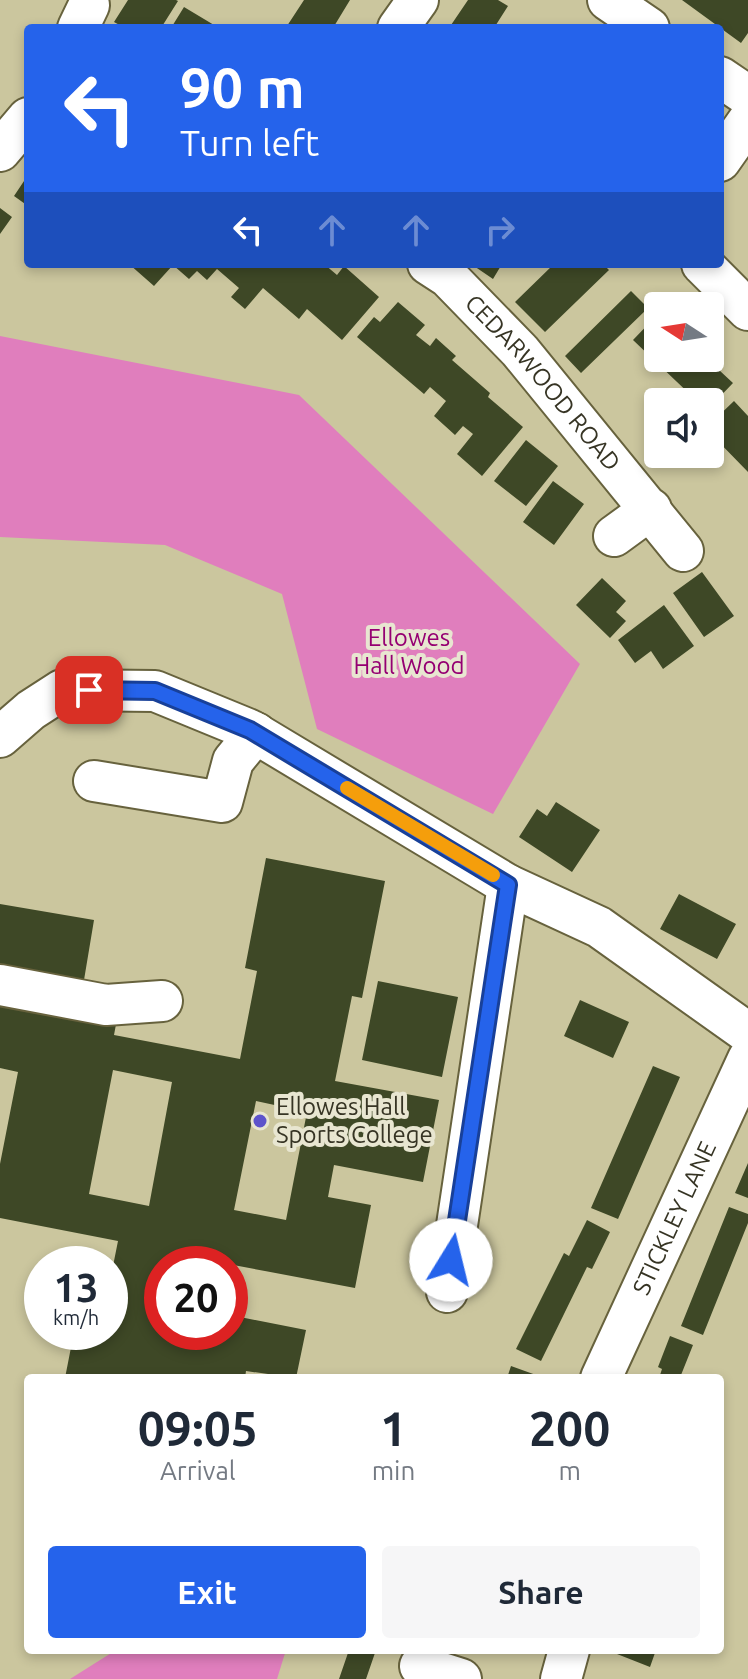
<!DOCTYPE html>
<html lang="en">
<head>
<meta charset="utf-8">
<style>
  :root { --surface:#fff; --page:#f6f6f7; --text:#1f2937; --muted:#747a83; --accent:#2563eb }
  body { margin:0; font-family:Ubuntu,sans-serif; background:var(--page); color:var(--text); height:100vh; display:flex; flex-direction:column; font-size:30px; white-space:nowrap }
  * { box-sizing:border-box; margin:0 }
  p { font-size:26px; color:var(--muted) }
  .icon { flex:none; width:44px; height:44px; fill:none; stroke:currentColor; stroke-width:2; stroke-linecap:round; stroke-linejoin:round }
  .map { position:relative; flex:1; overflow:hidden }
  .side { position:absolute; left:24px; top:1374px; width:700px; height:280px; display:flex; flex-direction:column; background:var(--surface); border-radius:8px; box-shadow:0 4px 12px #0003 }
  .side>* { flex:none }
  .guide { position:absolute; left:24px; top:24px; width:700px; height:244px; border-radius:8px; box-shadow:0 4px 12px #0003; background:#2563eb; color:#fff; overflow:hidden }
  .needle { width:52px; rotate:282deg }
  .buttons { position:absolute; left:644px; top:292px; display:grid; gap:16px }
  .buttons a { display:grid; place-items:center; width:80px; height:80px; border-radius:8px; background:var(--surface); box-shadow:0 4px 12px #0003; font-size:40px }
  .speed { position:absolute; left:24px; top:1246px; display:flex; gap:16px; font-size:40px; font-weight:700; text-align:center }
  .speed>* { display:grid; place-content:center; width:104px; height:104px; border-radius:50%; background:var(--surface); box-shadow:0 4px 12px #0003; line-height:1 }
  .speed small { font-size:20px; font-weight:400 }
  .speed .limit { border:12px solid #d22; background:#fff; color:#111 }
  .pin { position:absolute; display:grid; place-items:center; width:68px; height:68px; color:#fff; margin:-34px; border-radius:16px; box-shadow:0 4px 12px #0006 }
  .me { position:absolute; width:88px; margin:-44px; rotate:9deg; stroke-linejoin:round; filter:drop-shadow(0 0 6px #0008) }
  .turn { display:flex; align-items:center; gap:28px; height:168px; padding:0 24px; font-size:36px }
  .turn .icon { width:104px; height:104px; stroke-width:2.5 }
  .turn b { display:block; font-size:56px; line-height:68px }
  .lanes { display:flex; align-items:center; height:76px; padding:0 24px; background:#0003; justify-content:center; gap:40px; direction:ltr }
  .lanes .off { opacity:.35 }
  .eta { display:flex; justify-content:space-evenly; align-items:center; height:136px; text-align:center }
  .eta b { font-size:48px; font-weight:600; line-height:56px }
  .primary-button { display:flex; gap:16px; margin-top:auto; padding:16px 24px }
  .primary-button a { flex:1; height:92px; border-radius:8px; background:var(--accent); color:#fff; font-size:32px; font-weight:600; line-height:92px; text-align:center }
  .primary-button a+a { background:var(--page); color:var(--text) }
  .map>svg:first-child { display:block }
</style>
</head>
<body>
<div class="map">
<svg width="748" height="1679" viewBox="0 0 748 1679">
  <rect width="100%" height="100%" fill="#cbc69e"/>
  <path fill="#e07ebd" d="M0,336l299,59 281,269 -87,150 -176,-85 -35,-135 -117,-49 -165,-8z
    M116,1650h170l-9,29h-207z"/>
  <path fill="#3e4826" fill-rule="evenodd" d="M128,0h48l2,1 -17,27h-36l-11,-6z
    M304,0h46l-17,28h-43l-3,-2z
    M468,0h30l10,6 -14,22h-45z
    M682,0h66v33l-7,10z
    M184,7l35,21h-48z
    M28,175v31l-14,-10z
    M0,208l12,9 -12,17z
    M129,264h195l13,11 7,-9 35,31 -37,43 -35,-31 -8,10 -36,-31 -18,21 -14,-12 8,-9 -22,-19 -10,11 -10,-9 -8,8 -16,-14 -19,21z
    M471,264h31l-9,15z
    M554,264h49l6,6 -64,62 -30,-30z
    M631,291l17,17 -67,65 -16,-17z
    M398,302l27,23 -9,10 14,11 6,-8 20,18 -4,4 38,33 -2,4 35,30 -41,49 -25,-22 16,-20 -10,-8 -8,9 -21,-19 12,-15 -16,-14 -6,7 -67,-57 17,-20 6,5z
    M658,314v44h48l27,25 -23,24v-5h-12l-65,-62z
    M734,401l14,15v56l-38,-39v-9z
    M526,440l32,26 -32,40 -32,-25z
    M553,481l31,23 -30,41 -31,-23z
    M702,572l32,44 -30,21 -31,-44z
    M602,578l24,23 -10,11 10,9 -16,17 -34,-33z
    M664,605l30,41 -31,23 -12,-18 -16,12 -17,-23z
    M556,802l44,28 -28,42 -53,-35 18,-28 10,7z
    M266,858l119,23 -23,117 -10,-2 -17,85 104,19 -16,82 -89,-17 -6,32 43,8 -16,83 -143,-27 -1,3h-49v68h68v-17l76,15 -10,48 -50,-7 -1,7h-180l9,-46h36v-51l8,-40 -118,-23v-54l18,-92 -18,-4v-72l117,23 -3,16 126,24 17,-88 -12,-3zM113,1070l59,12 -23,124 -60,-12zM256,1101l51,11 -21,108 -52,-10z
    M679,894l57,30 -19,35 -57,-30z
    M0,904l94,16 -11,66 -83,-14z
    M378,981l80,16 -16,80 -80,-17z
    M580,1000l49,22 -16,36 -49,-22z
    M653,1066l27,11 -62,142 -27,-11z
    M748,1163v35l-13,-5z
    M729,1207l19,7v9l-45,112 -22,-9z
    M587,1220l23,12 -18,37 -5,-2 -46,94 -25,-12 48,-96 5,3z
    M670,1336l23,9 -12,30 7,3h-29l3,-9 -4,-2z
    M511,1366l25,9 -1,3h-28z
    M349,1650h27l-10,29h-27z
    M618,1650h38l-6,17 -33,-13z"/>
  <g fill="none" stroke-linecap="round" stroke-linejoin="round">
    <defs>
      <g id="minor">
        <path d="M608,0l41,28"/>
        <path d="M78,28l11,-23"/>
        <path d="M398,28l20,-28"/>
        <path d="M720,77l28,19"/>
        <path d="M0,151l28,-33"/>
        <path d="M720,161l28,-40"/>
        <path id="s1" d="M428,264l20,13 72,74 163,200"/>
        <path d="M702,264l46,46"/>
        <path d="M614,536l37,-27"/>
        <path d="M0,737l31,-27 31,-20 93,1 95,39 258,155"/>
        <path d="M94,781l128,21 11,-41 23,-28"/>
        <path d="M0,985l106,20 56,-4"/>
        <path d="M447,1292l61,-407 91,42 149,106"/>
        <path id="s2" d="M601,1378l147,-319"/>
        <path d="M420,1666l41,13"/>
        <path d="M561,1679l8,-29"/>
      </g>
    </defs>
    <use href="#minor" stroke="#67623d" stroke-width="44"/>
    <use href="#minor" stroke="#fff" stroke-width="40"/>
  </g>
  <g fill="none" stroke-linecap="round" stroke-linejoin="round">
    <defs>
      <path id="route" d="M89,690l66,1 95,39 258,155 -57,375"/>
    </defs>
    <use href="#route" stroke="#184099" stroke-width="20"/>
    <use href="#route" stroke="#2563eb" stroke-width="14"/>
    <path stroke="#f59e0b" stroke-width="14" d="M347,788l146,87"/>
  </g>
  <circle fill="#5d53cb" stroke="#e8e6d1" stroke-width="3" cx="260" cy="1121" r="8"/>
  <g text-anchor="middle" stroke-width="8" stroke-linejoin="round" paint-order="stroke">
    <g font-size="24" fill="#363424" stroke="#e8e6d1">
      <text dy="8" stroke="none"><textPath href="#s1" startOffset="166">CEDARWOOD ROAD</textPath></text>
      <text dy="8" stroke="none"><textPath href="#s2" startOffset="176">STICKLEY LANE</textPath></text>
    </g>
    <g font-size="24" fill="#950072" stroke="#e8e6d1">
      <text x="409" y="646">Ellowes<tspan x="409" dy="28">Hall Wood</tspan></text>
    </g>
    <g font-size="24" fill="#363424" stroke="#e8e6d1" text-anchor="start">
      <text x="276" y="1115">Ellowes Hall<tspan x="276" dy="28">Sports College</tspan></text>
    </g>
  </g>
</svg>
<div class="buttons">
<a><svg class="needle" viewBox="-14 -14 28 28"><path d="M0-13l5 13h-10z" fill="#e53935"/><path d="M0 13l5-13h-10z" fill="#747a83"/></svg></a>
<a><svg class="icon" aria-label="sound" viewBox="0 0 24 24"><path d="M4 9h4l5-4v14l-5-4H4zM17 9q2 3 0 6"/></svg></a>
</div>
<div class="speed"><div>13<small>km/h</small></div><div class="limit">20</div></div>
<div class="pin" style="left:89px;top:690px;background:#d93025"><svg class="icon" aria-label="arrive" viewBox="0 0 24 24"><path d="M6 21V4h12l-3 4 3 4H6"/></svg></div>
<svg class="me" style="left:451px;top:1260px" viewBox="-20 -20 40 40"><circle r="19" fill="#fff"/><path d="M0-13L10 11 0 6-10 11z" fill="#2563eb"/></svg>
<div class="guide">
<div class="turn"><svg class="icon" aria-label="left" viewBox="0 0 24 24"><path d="M17 20v-9H6M10 6l-5 5 5 5"/></svg><div><b>90 m</b>Turn left</div></div>
<div class="lanes"><svg class="icon" aria-label="left" viewBox="0 0 24 24"><path d="M17 20v-9H6M10 6l-5 5 5 5"/></svg><svg class="icon off" aria-label="ahead" viewBox="0 0 24 24"><path d="M12 20V5M6 11l6-6 6 6"/></svg><svg class="icon off" aria-label="ahead" viewBox="0 0 24 24"><path d="M12 20V5M6 11l6-6 6 6"/></svg><svg class="icon off" aria-label="right" viewBox="0 0 24 24"><path d="M7 20v-9h11M14 6l5 5-5 5"/></svg></div>
</div>
<section class="side">
<div class="eta">
<div><b>09:05</b><p>Arrival</p></div>
<div><b>1</b><p>min</p></div>
<div><b>200</b><p>m</p></div>
</div>
<div class="primary-button"><a>Exit</a><a>Share</a></div>
</section>
</div>
</body>
</html>
